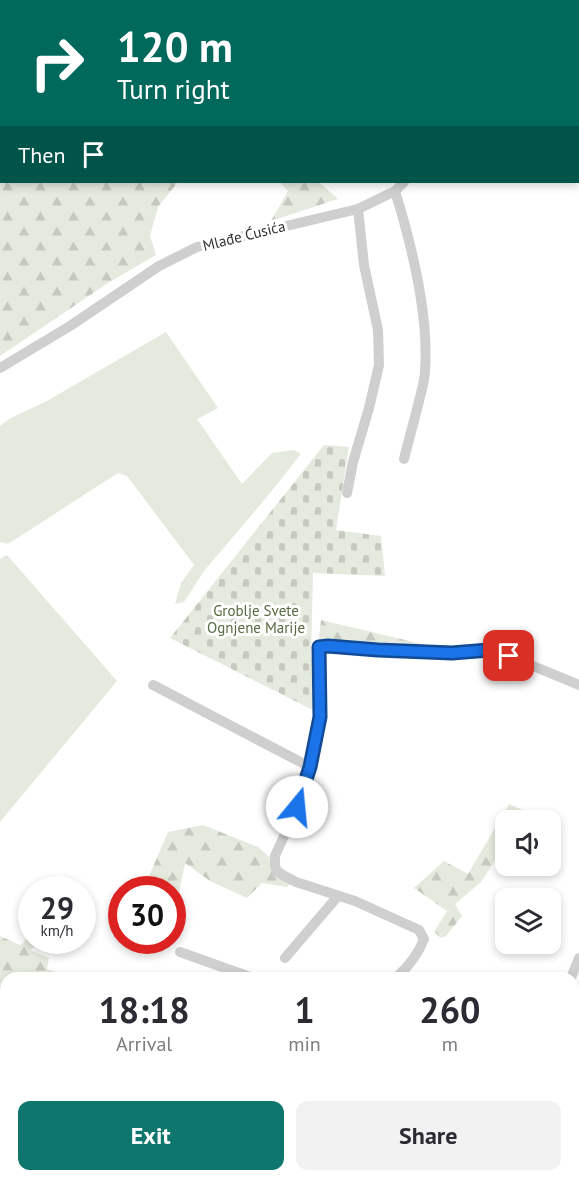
<!DOCTYPE html>
<meta charset="utf-8">
<style>
body{margin:0;font-family:"PT Sans",sans-serif;background:#f2f2f3;color:#2b2b33;height:100vh;display:flex;flex-direction:column;font-size:22px;white-space:nowrap}
*{box-sizing:border-box;margin:0}
p{font-size:20px;color:#7c7c81}
.icon{flex:none;width:33px;height:33px;fill:none;stroke:currentColor;stroke-width:2;stroke-linecap:round;stroke-linejoin:round}
.map{position:relative;flex:1;overflow:hidden}
.drawer{position:absolute;left:0px;top:972px;width:579px;height:210px;display:flex;flex-direction:column;background:#fff;border-radius:18px 18px 0 0;box-shadow:0 3px 9px #0003}
.drawer>*{flex:none}
.guide{position:absolute;left:0px;top:0px;width:579px;height:183px;box-shadow:0 3px 9px #0003;background:#00695c;color:#fff;overflow:hidden}
.tools{position:absolute;left:495px;top:810px;display:grid;gap:12px}
.tools a{display:grid;place-items:center;width:66px;height:66px;border-radius:12px;background:#fff;box-shadow:0 3px 9px #0003;font-size:30px}
.speed{position:absolute;left:18px;top:876px;display:flex;gap:12px;font-size:30px;font-weight:700;text-align:center}
.speed>*{display:grid;place-content:center;width:78px;height:78px;border-radius:50%;background:#fff;box-shadow:0 3px 9px #0003;line-height:1}
.speed small{font-size:15px;font-weight:400}
.speed .limit{border:9px solid #d22;background:#fff;color:#111}
.pin{position:absolute;display:grid;place-items:center;width:51px;height:51px;color:#fff;margin:-26px;border-radius:12px;box-shadow:0 3px 9px #0006}
.me{position:absolute;width:66px;margin:-33px;rotate:17deg;stroke-linejoin:round;filter:drop-shadow(0 0 4px #0008)}
.turn{display:flex;align-items:center;gap:21px;height:126px;padding:0 18px;font-size:27px}
.turn .icon{width:78px;height:78px;stroke-width:2.5}
.turn b{display:block;font-size:42px;line-height:51px}
.then{display:flex;align-items:center;height:57px;padding:0 18px;background:#0003;gap:12px;font-size:22px}
.eta{display:flex;justify-content:space-evenly;align-items:center;height:102px;text-align:center}
.eta b{font-size:36px;font-weight:800;line-height:42px}
.primary-button{display:flex;gap:12px;margin-top:auto;padding:12px 18px}
.primary-button a{flex:1;height:69px;border-radius:12px;background:#0f766e;color:#fff;font-size:24px;font-weight:800;line-height:69px;text-align:center}
.primary-button a+a{background:#f2f2f3;color:#2b2b33}
.map>svg:first-child{display:block}
</style>
<div class="map">
<svg width="579" height="1182" viewBox="0 0 579 1182">
<defs>
<pattern id="forest-firs" width="22" height="20" patternUnits="userSpaceOnUse" patternTransform="scale(1.5)"><rect width="22" height="20" fill="#e5eade"/><path d="M5 1l3.5 6h-7zM16 11l3.5 6h-7z" fill="#c5c9bf"/></pattern>
<pattern id="cemetery-stones" width="16" height="16" patternUnits="userSpaceOnUse" patternTransform="scale(1.5)"><rect width="16" height="16" fill="#e5eade"/><path d="M2 7V4a2 2 0 0 1 4 0v3zM10 15v-3a2 2 0 0 1 4 0v3z" fill="#c5c9bf"/></pattern>
</defs>
<rect width="100%" height="100%" fill="#fff"/>
<g fill="#e5eade">
<path d="M166,332L218,408L197,419L242,484L272,453L294,450L301,454L266,498L204,571L184,602L175,604L181,583L194,565L127,476L118,473L8,544L0,542V426L11,418L45,402Z"/>
<path d="M7,555L117,681L0,822V559Z"/>
</g>
<g fill="url(#forest-firs)">
<rect x="103" y="0" width="349" height="2"/>
<path d="M1,56L2,182H178L158,207L150,236L156,255L108,283L0,356V57Z"/>
<path d="M280,182H319L338,199L271,221L288,191Z"/>
<path d="M321,620L443,649L328,646L319,638Z"/>
<path d="M509,804L545,820H506L505,852L496,859L481,882L455,904L462,916L446,936L441,938L434,932L447,911L414,888L444,861L468,874Z"/>
<path d="M203,825L258,847L295,879L287,887L262,883L247,898L210,881L185,863L173,922L172,890H143L168,832Z"/>
<path d="M31,931L32,940L50,941V942L36,946L30,950L49,958L47,969L56,972L55,978H6V1058L0,1056V936L20,945L23,943Z"/>
</g>
<path fill="url(#cemetery-stones)" d="M324,445L349,447L336,530L381,536L385,576L313,573L311,658L315,666L313,710L170,638Z"/>
<g fill="none" stroke-linecap="round" stroke-linejoin="round">
<g stroke="#cfcfcf" stroke-width="10">
<path d="M578,77L579,76"/>
<path d="M578,161L579,164"/>
<path d="M395,191C411,243 429,315 425,370C425,379 422,389 420,397C415,418 409,439 404,459"/>
<path d="M0,368L70,326L159,266L197,247L358,209L395,191L404,182"/>
<path d="M347,493L353,462L369,408L379,365L378,330L364,265L358,209"/>
<path d="M153,685L310,767"/>
<path d="M180,952L253,978"/>
<path d="M285,958L338,896"/>
<path d="M396,978C408,967 418,955 424,939L419,930L355,901L296,882L277,872L275,866V856L297,807L310,767L320,717L319,647L328,646L378,650L451,653L489,650L509,656L579,685"/>
<path d="M571,978L579,958"/>
<path d="M0,1056L6,1058"/>
<path d="M573,1056L579,1058"/>
<path d="M573,1127L579,1129"/>
<path d="M423,1176L436,1180L448,1176"/>
<path d="M62,1182L64,1176"/>
</g>
</g>
<g fill="none" stroke-linecap="round" stroke-linejoin="round">
<defs>
<path id="route" d="M297,807L310,767L320,717L319,647L328,646L378,650L452,653L489,650L509,656"/>
</defs>
<use href="#route" stroke="#114b97" stroke-width="15"/>
<use href="#route" stroke="#1a73e8" stroke-width="10"/>
</g>
<g text-anchor="middle" stroke-width="6" stroke-linejoin="round" paint-order="stroke">
<g font-size="15" fill="#323232" stroke="#fff">
<text transform="translate(244 236) rotate(-14)" y="5">Mlađe Ćusića</text>
</g>
<g font-size="15" fill="#566b41" stroke="#fff">
<text x="256" y="616">Groblje Svete<tspan x="256" dy="17">Ognjene Marije</tspan></text>
</g>
</g>
</svg>
<div class="tools">
<a><svg class="icon" aria-label="sound" viewBox="0 0 24 24"><path d="M4 9h4l5-4v14l-5-4H4zM17 9q2 3 0 6"/></svg></a>
<a><svg class="icon" aria-label="layers" viewBox="0 0 24 24"><path d="M12 4l9 5-9 5-9-5zM3 14l9 5 9-5"/></svg></a>
</div>
<div class="speed"><div>29<small>km/h</small></div><div class="limit">30</div></div>
<div class="pin" style="left:509px;top:656px;background:#d93025"><svg class="icon" aria-label="arrive" viewBox="0 0 24 24"><path d="M6 21V4h12l-3 4 3 4H6"/></svg></div>
<svg class="me" style="left:297px;top:807px" viewBox="-20 -20 40 40"><circle r="19" fill="#fff"/><path d="M0-13L10 11 0 6-10 11z" fill="#1a73e8"/></svg>
<div class="guide">
<div class="turn"><svg class="icon" aria-label="right" viewBox="0 0 24 24"><path d="M7 20v-9h11M14 6l5 5-5 5"/></svg><div><b>120 m</b>Turn right</div></div>
<div class="then">Then<svg class="icon" aria-label="arrive" viewBox="0 0 24 24"><path d="M6 21V4h12l-3 4 3 4H6"/></svg></div>
</div>
<section class="drawer">
<div class="eta">
<div><b>18:18</b><p>Arrival</p></div>
<div><b>1</b><p>min</p></div>
<div><b>260</b><p>m</p></div>
</div>
<div class="primary-button"><a>Exit</a><a>Share</a></div>
</section>
</div>
